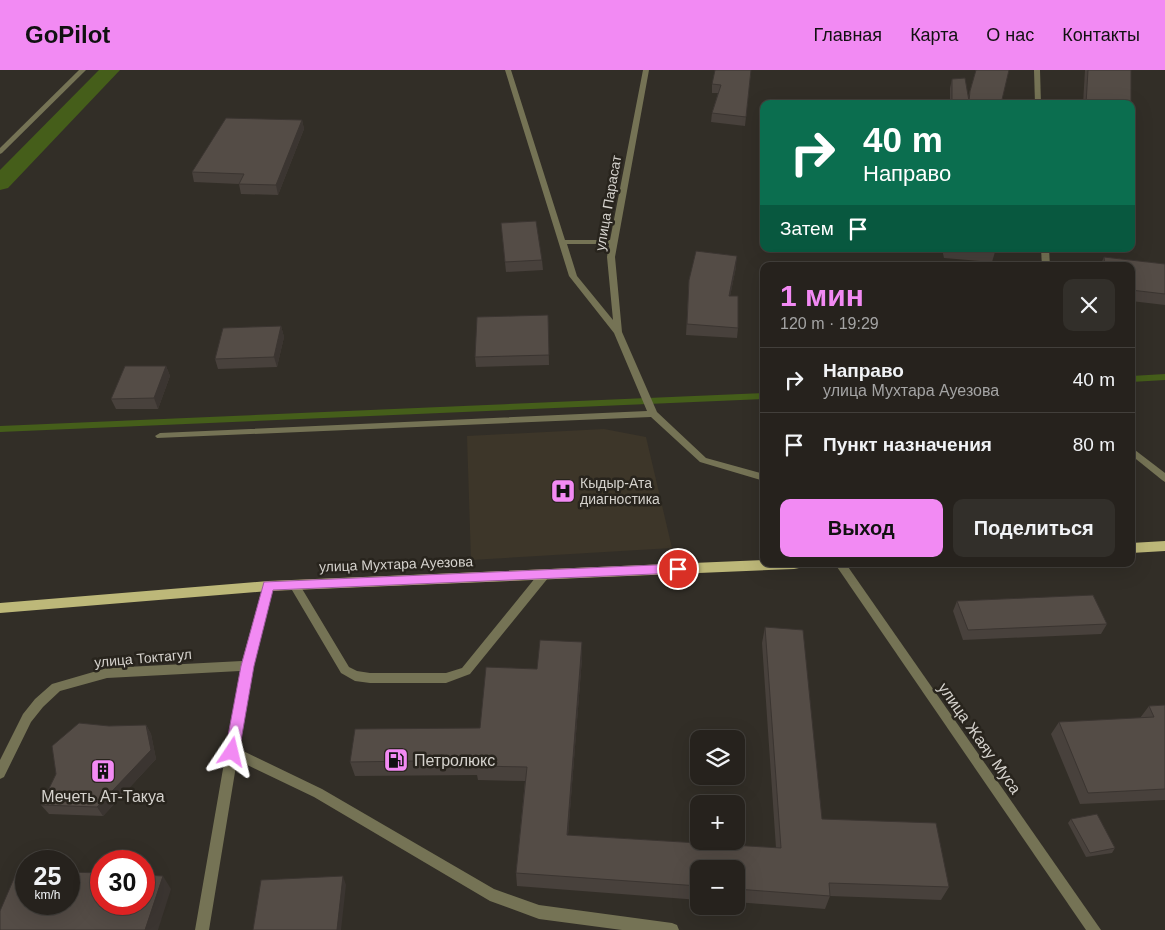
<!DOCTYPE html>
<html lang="ru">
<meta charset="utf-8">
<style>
body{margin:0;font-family:Arial,sans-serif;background:#322f2a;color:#f1f3f6;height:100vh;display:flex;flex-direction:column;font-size:19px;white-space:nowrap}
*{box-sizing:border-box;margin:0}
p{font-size:16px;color:#a4a4a4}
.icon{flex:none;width:28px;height:28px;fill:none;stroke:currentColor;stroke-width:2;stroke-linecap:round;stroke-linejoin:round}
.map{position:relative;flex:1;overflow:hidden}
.drawer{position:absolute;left:760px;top:192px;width:375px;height:305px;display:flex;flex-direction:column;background:#26221d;border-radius:10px;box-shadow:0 5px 20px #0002,0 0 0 1px #423f3b}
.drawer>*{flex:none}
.hud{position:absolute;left:760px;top:30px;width:375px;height:152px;border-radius:10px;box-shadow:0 5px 20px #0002,0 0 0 1px #423f3b;background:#0b6e4f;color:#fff;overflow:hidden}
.buttons{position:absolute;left:690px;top:660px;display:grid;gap:10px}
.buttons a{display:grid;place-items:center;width:55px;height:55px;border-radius:10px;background:#26221d;box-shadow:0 5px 20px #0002,0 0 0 1px #423f3b;font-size:25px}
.speed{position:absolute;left:15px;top:780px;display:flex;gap:10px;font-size:25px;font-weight:700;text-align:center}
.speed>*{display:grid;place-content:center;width:65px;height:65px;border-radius:50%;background:#26221d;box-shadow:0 5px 20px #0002,0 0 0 1px #423f3b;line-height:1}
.speed small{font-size:12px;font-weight:400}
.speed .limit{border:8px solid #d22;background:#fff;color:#111}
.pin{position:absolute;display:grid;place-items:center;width:42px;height:42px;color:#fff;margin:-21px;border:2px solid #fff;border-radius:50%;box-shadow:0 1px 5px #0007}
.me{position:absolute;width:55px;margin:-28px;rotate:10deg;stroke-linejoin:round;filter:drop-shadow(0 0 4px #0008)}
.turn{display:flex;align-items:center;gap:18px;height:105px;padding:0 20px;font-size:22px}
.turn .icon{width:65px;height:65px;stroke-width:2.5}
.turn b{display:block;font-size:35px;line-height:42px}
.then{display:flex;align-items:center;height:48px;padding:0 20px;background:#0003;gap:10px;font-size:19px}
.round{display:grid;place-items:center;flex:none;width:52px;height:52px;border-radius:10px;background:#322f2a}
.headline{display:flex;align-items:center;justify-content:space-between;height:85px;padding:0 20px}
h1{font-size:30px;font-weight:700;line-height:38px;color:#f28af3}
.button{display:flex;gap:10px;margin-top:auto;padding:10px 20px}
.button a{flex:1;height:58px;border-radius:10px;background:#f28af3;color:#111;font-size:20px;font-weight:700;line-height:58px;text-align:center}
.button a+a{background:#322f2a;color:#f1f3f6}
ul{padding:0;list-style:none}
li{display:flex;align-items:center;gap:15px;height:65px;padding:0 20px;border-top:1px solid #423f3b}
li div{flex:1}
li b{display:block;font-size:19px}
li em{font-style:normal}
header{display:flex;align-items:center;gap:30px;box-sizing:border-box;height:70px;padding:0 25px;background:#f28af3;color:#111}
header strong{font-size:24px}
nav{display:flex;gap:28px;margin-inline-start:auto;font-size:18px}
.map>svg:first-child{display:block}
</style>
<header>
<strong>GoPilot</strong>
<nav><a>Главная</a><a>Карта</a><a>О нас</a><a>Контакты</a></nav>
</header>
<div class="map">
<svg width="1165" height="860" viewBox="0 0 1165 860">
<rect width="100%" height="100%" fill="#322e27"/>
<path fill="#3d3629" d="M604,359L646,367L672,478L471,490L467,366Z"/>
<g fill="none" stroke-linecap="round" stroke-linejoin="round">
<g fill="#455e1a" fill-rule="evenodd">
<path d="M1165,304V310L1131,312V306Z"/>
<path d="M764,323V329L0,362V356Z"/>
</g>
<path fill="#455e1a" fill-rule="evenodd" d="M99,0H120L8,118L0,120V100Z"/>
<g fill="#757355" fill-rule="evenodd">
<path d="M79,0H86L2,83L0,84V78Z"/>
<path d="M505,0H511L565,170H610L643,0H649L615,187L622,262L657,342L706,388L764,404V411L700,392L651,347L157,368L155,366L160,363L647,341L614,263L569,206ZM567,174H609L607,187L613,250L577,206Z"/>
<path d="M1034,0H1040L1041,34H1035Z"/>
<path d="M1041,179H1049L1050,196H1042Z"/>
<path d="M1131,377L1165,403V412L1162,410L1131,385Z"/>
<path d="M835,494H846L1101,860H1086Z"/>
<path d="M544,501L548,502L549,505L548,508L470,604L446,613H370L355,611L341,603L289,515L290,512H298L349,597L357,601L370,603H446L462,598L540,502Z"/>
<path d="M268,512L272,513L273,516L253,596L239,679L322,719L494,819L539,835L672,853L677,855L679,860H622L539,849L490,831L314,727L237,690L209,860H195L240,601L107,608L60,621L43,637L31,652L4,707L0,709V690L23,644L35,629L52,614L107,598L242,591L263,516L264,513Z"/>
</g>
<g fill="#bdb879" fill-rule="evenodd">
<path d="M1165,471V481L1131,483V473Z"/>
<path d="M764,490V494H801L799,498L794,499L268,521L0,543V533L268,511Z"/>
</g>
</g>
<g fill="#48413c">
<path d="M751,0L745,56L711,52L712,43L718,23H712V14Z"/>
<path d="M976,0L1001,34H950V18L952,9L968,27Z"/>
<path d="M1085,0H1131V34H1083Z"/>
<path d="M302,50L304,59L278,125L241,124L239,114L194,112L192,102Z"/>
<path d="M502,163L542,190L543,200L506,202Z"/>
<path d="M942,179H995V182L992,192L944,188Z"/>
<path d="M1104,187L1165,194V235L1131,231V196H1100Z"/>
<path d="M736,197L730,226L738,258L737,268L686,265L689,210Z"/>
<path d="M548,245L549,295L476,297L475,287Z"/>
<path d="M281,256L284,267L277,297L218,299L215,289Z"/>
<path d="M166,296L170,306L158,339H116L111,329Z"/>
<path d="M957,531L1107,554L1101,564L963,570L953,541Z"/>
<path d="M765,557L822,749L949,817L941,830L830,826L825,839L736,832V799H699V830L517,816L516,803L525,711L478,710L477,705L355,706L350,692L480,658L537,599L582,588L568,765L776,778L762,573Z"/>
<path d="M1165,635V730L1080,734L1051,664L1059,652L1140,648L1149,636Z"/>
<path d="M146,655L151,664L156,689L103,746L49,744L41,735L109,656Z"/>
<path d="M1071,749L1115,778L1112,783L1086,787L1068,753Z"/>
</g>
<g fill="#3b3531">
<path d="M302,50L304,59L278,125L276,115Z"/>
<path d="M737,186L736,197L728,236L729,226Z"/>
<path d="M281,256L284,267L277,297L274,287Z"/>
<path d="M166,296L170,306L158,339L154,328Z"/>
<path d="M582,572V588L567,779V765Z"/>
<path d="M146,655L151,664L156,689L103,746L97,737Z"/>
<path d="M163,806L171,819L158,860H145Z"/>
<path d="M343,806L346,815L341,860H337Z"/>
</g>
<g fill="#544c46" stroke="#3b3531">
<path d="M715,0H751L746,47L712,43L721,15L712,14Z"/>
<path d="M976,0H1009L1001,34H952V9L965,8L969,31L970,21Z"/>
<path d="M1088,0H1131V34H1086Z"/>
<path d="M226,48L302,50L276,115L239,114L244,104L192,102Z"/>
<path d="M536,151L542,190L505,192L501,153Z"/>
<path d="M954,179H995V182Z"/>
<path d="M696,181L737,186L729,226H738V258L687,254L689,210Z"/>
<path d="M1104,187L1165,194V224L1131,220V196H1105Z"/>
<path d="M548,245L549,285L475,287L477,247Z"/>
<path d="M281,256L274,287L215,289L223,258Z"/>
<path d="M125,296H166L154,328L111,329Z"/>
<path d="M1093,525L1107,554L968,560L957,531Z"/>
<path d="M765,557L803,560L822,749L936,753L949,817L829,813L830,826L736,819V799H699V816L516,803L527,697L476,696V690L350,692L355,659L480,658L486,597L537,599L540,570L582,572L567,765L781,778Z"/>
<path d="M1165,635V719L1088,723L1059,652L1154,647L1149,636Z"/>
<path d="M79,653L109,656L146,655L151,680L97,737L41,735L56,704L52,676Z"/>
<path d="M1097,744L1115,778L1090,783L1071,749Z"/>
<path d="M18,799L26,800V834H69V802L101,803V834H144V805L163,806L145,860H0V841Z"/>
<path d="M343,806L337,860H253L261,810Z"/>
</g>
<path fill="#f28af3" stroke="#9d5a9e" d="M678,494L683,495L684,499L683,502L678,503L273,520L254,596L239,682L237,687L232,689L227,687L225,682L241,596L264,512Z"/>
<defs>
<symbol id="hospital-square" viewBox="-11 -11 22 22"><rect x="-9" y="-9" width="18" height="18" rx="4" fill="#f28af3" stroke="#28241d"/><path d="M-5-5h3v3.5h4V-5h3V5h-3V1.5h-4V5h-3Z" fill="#111"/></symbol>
<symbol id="fuel-square" viewBox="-11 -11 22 22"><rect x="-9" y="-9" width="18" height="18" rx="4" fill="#f28af3" stroke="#28241d"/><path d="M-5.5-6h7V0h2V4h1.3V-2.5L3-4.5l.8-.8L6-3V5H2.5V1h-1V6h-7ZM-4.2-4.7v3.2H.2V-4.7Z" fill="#111"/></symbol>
<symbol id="building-square" viewBox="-11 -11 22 22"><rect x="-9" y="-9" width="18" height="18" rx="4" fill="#f28af3" stroke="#28241d"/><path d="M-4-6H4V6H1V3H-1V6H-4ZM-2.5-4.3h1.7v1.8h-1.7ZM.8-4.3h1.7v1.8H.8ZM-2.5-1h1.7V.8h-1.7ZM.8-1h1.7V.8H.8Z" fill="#111"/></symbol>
</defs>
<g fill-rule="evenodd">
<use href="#hospital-square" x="549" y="407" width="28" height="28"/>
<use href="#fuel-square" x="382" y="676" width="28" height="28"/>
<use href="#building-square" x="89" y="687" width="28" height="28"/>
</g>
<g text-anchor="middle" stroke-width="5" stroke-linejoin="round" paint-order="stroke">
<g font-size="14" fill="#d5d2cd" stroke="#28241d">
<text transform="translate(608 133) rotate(-80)" y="5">улица Парасат</text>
<text transform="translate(396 494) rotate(-2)" y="5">улица Мухтара Ауезова</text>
<text transform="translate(143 588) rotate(-5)" y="5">улица Токтагул</text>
</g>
<g font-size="14" fill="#d5d2cd" stroke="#28241d" text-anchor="start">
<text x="580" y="418">Кыдыр-Ата<tspan x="580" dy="16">диагностика</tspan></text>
</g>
<g font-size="16" fill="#d5d2cd" stroke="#28241d">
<text transform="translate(980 668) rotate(55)" y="6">улица Жаяу Муса</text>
</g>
<g font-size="16" fill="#d5d2cd" stroke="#28241d" text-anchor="start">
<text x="414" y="696">Петролюкс</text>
<text x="103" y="732" text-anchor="middle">Мечеть Ат-Такуа</text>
</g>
</g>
</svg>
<div class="buttons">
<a><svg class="icon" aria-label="layers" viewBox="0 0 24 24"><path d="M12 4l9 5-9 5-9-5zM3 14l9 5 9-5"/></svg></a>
<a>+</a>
<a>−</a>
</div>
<div class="speed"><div>25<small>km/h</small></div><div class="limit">30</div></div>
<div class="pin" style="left:678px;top:499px;background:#d93025"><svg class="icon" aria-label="arrive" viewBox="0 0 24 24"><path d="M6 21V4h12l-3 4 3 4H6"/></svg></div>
<svg class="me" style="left:232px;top:682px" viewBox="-20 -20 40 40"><path d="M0-17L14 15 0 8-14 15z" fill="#f28af3" stroke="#fff" stroke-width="4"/></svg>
<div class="hud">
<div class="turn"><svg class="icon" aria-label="right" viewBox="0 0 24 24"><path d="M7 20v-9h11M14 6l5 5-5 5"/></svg><div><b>40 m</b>Направо</div></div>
<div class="then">Затем<svg class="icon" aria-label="arrive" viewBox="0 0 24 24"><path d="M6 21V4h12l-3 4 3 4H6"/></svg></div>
</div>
<section class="drawer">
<div class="headline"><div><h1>1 мин</h1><p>120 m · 19:29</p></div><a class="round"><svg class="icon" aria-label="close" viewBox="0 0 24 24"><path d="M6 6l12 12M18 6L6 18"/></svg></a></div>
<ul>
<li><svg class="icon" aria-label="right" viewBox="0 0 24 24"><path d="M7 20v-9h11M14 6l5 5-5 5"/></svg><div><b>Направо</b><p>улица Мухтара Ауезова</p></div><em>40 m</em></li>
<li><svg class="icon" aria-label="arrive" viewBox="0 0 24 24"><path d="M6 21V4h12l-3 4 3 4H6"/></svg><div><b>Пункт назначения</b></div><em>80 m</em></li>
</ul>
<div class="button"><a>Выход</a><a>Поделиться</a></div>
</section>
</div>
